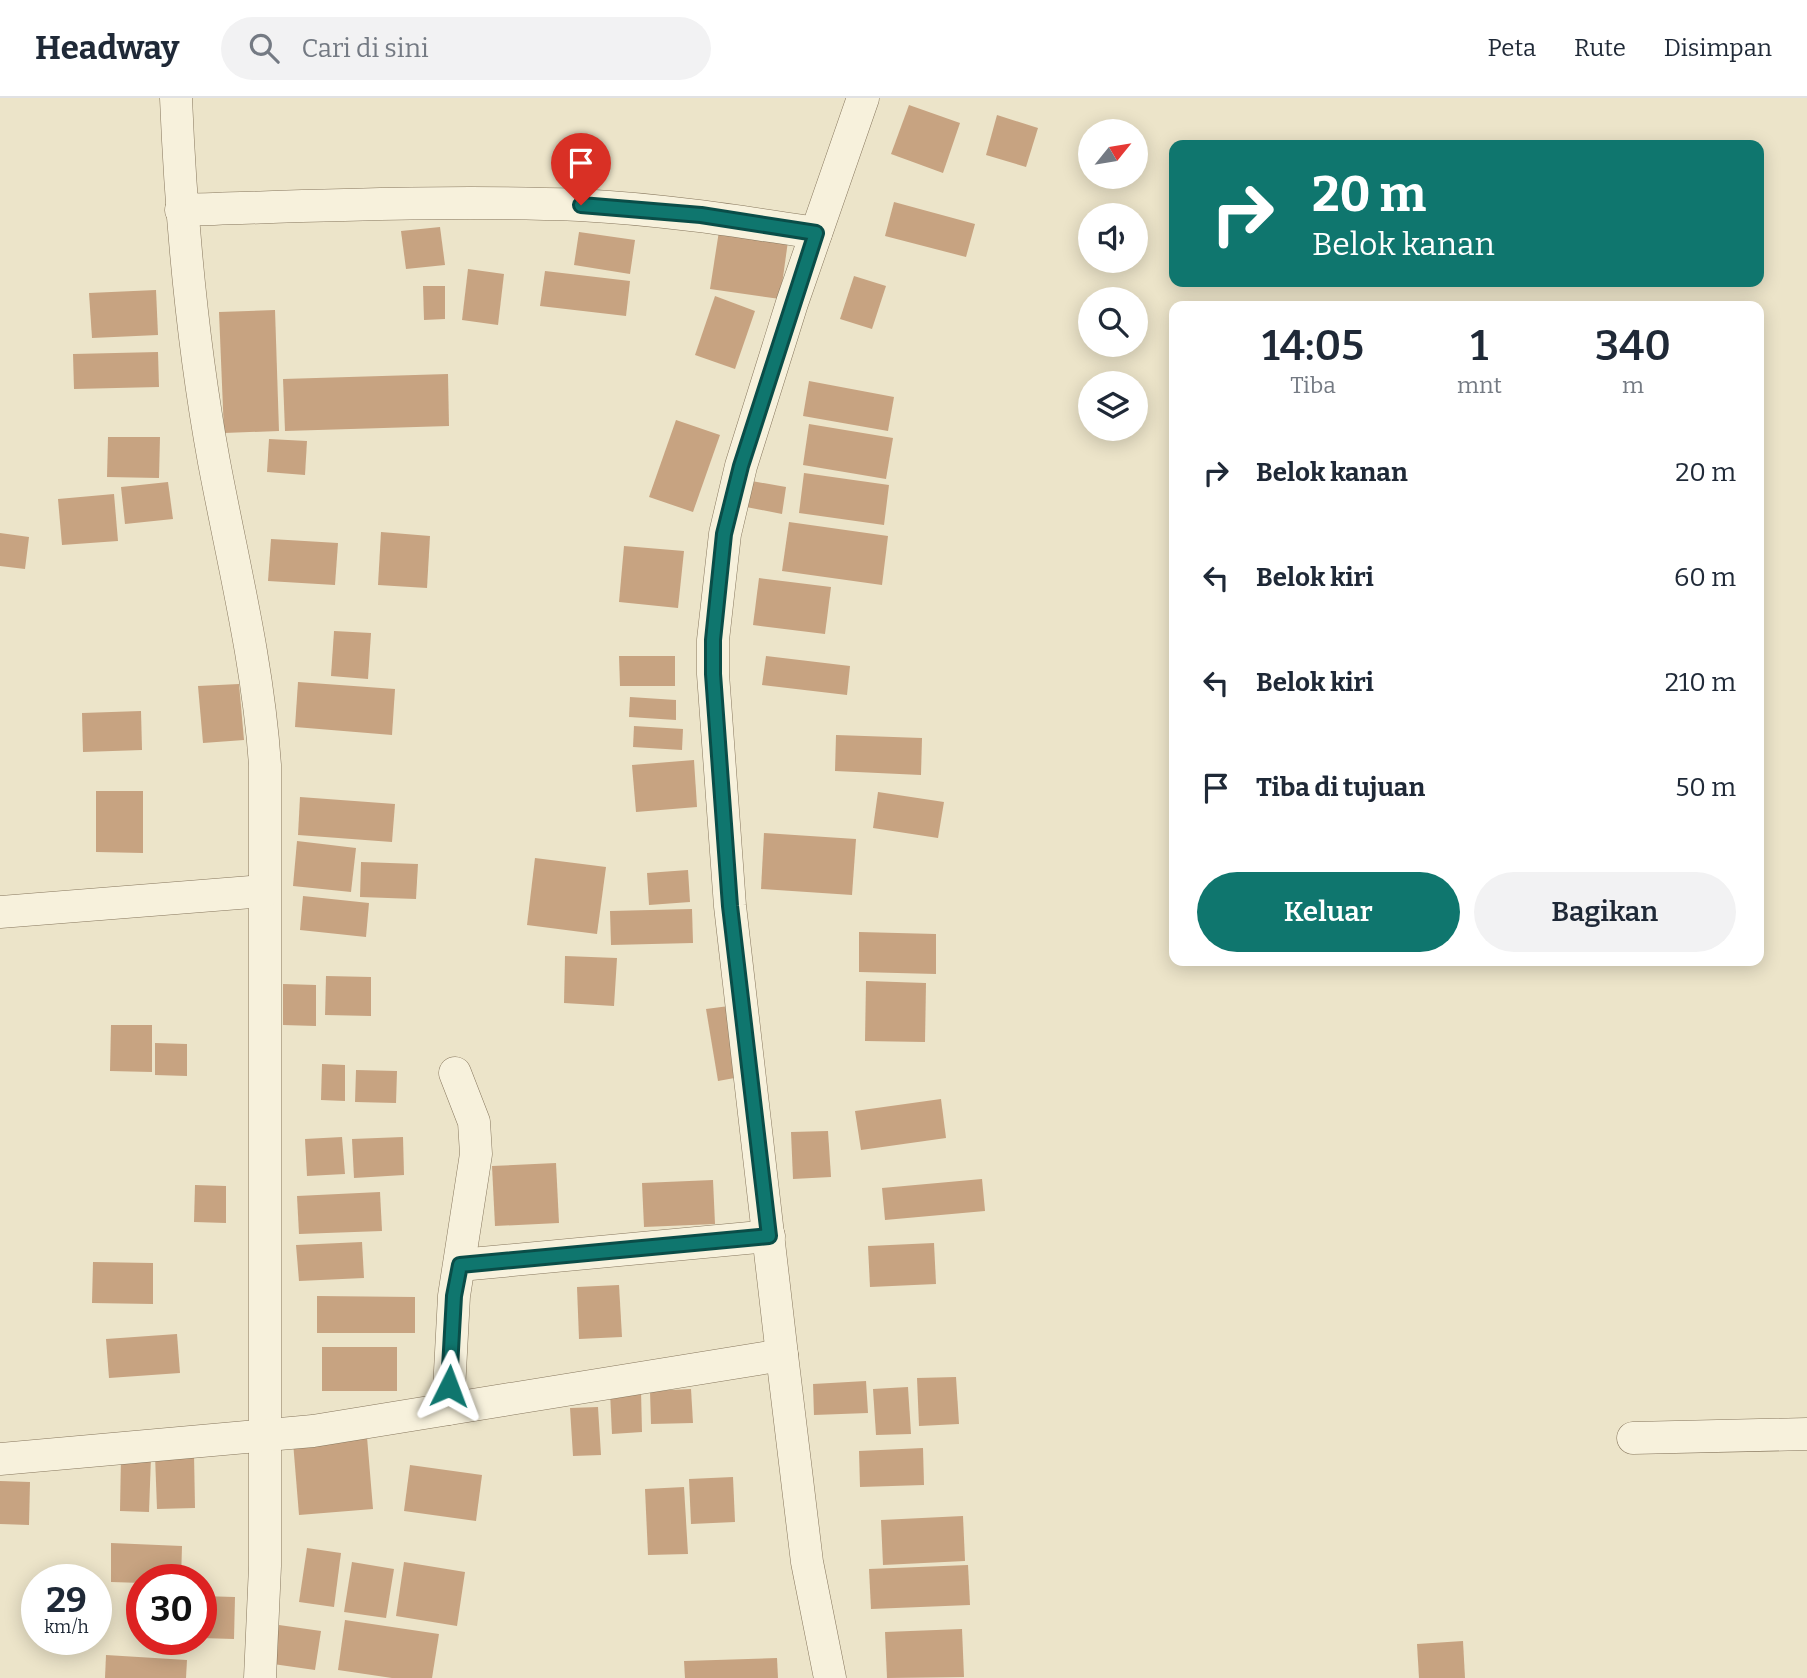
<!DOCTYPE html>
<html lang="id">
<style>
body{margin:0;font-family:Bitter,serif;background:#f2f2f3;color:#1f2937;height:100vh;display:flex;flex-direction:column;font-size:26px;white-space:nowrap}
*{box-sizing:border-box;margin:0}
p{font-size:23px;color:#747a83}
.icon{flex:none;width:38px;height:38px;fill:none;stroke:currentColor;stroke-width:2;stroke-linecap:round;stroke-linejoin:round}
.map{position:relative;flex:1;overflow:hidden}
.panel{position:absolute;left:1169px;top:203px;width:595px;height:665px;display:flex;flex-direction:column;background:#fff;border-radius:14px;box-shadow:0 4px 18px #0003}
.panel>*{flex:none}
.top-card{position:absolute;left:1169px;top:42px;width:595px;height:147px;border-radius:14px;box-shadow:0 4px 18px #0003;background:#0f766e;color:#fff;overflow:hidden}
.needle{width:46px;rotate:60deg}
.controls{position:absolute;left:1078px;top:21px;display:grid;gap:14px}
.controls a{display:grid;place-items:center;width:70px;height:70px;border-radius:50%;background:#fff;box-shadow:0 4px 18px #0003;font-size:35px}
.speed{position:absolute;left:21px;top:1466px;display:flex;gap:14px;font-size:35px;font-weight:700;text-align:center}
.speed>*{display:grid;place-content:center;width:91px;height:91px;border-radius:50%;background:#fff;box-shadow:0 4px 18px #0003;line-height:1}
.speed small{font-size:18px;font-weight:400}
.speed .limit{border:10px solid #d22;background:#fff;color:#111}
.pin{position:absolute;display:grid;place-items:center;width:60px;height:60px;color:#fff;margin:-72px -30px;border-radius:50% 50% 50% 0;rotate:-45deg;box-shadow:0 0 7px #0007}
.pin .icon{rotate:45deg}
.me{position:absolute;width:77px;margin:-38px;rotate:3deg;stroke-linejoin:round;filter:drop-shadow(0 0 5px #0008)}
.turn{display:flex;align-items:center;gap:24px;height:147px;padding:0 28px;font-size:32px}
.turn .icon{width:91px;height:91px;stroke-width:2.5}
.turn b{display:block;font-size:49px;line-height:60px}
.eta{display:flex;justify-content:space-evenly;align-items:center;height:119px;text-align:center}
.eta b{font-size:42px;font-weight:600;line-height:49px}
.primary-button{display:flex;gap:14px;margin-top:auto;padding:14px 28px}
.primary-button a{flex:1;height:80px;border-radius:42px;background:#0f766e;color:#fff;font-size:28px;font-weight:600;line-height:80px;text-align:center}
.primary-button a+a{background:#f2f2f3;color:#1f2937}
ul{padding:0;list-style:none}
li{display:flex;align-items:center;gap:21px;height:105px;padding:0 28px}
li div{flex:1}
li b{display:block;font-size:26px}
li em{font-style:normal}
header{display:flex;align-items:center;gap:42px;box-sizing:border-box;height:98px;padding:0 35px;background:#fff;border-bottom:2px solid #e0e1e3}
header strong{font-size:33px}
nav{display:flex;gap:38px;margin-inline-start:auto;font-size:24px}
.search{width:490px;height:63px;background:#f2f2f3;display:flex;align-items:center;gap:18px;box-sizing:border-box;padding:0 24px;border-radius:38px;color:#747a83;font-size:26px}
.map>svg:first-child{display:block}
</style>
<header>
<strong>Headway</strong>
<div class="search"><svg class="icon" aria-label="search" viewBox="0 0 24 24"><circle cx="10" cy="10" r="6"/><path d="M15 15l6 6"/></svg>Cari di sini</div>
<nav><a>Peta</a><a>Rute</a><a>Disimpan</a></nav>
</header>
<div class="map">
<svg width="1807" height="1580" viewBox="0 0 1807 1580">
<rect width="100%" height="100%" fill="#ece4c9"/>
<g fill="#c7a381">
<path d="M909,7L960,25L943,75L891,56Z"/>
<path d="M997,17L1038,30L1026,69L986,57Z"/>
<path d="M894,104L975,126L966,159L885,138Z"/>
<path d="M440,129L445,167L406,171L401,133Z"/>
<path d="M719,133L788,143L780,201L710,191Z"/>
<path d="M579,134L635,142L630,176L574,167Z"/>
<path d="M468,171L504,176L498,227L462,222Z"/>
<path d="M545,173L630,183L626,218L540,208Z"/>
<path d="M854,178L886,188L872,231L840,221Z"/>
<path d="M423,188H445V221L424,222Z"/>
<path d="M156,192L158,237L92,240L89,195Z"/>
<path d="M715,198L755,213L735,271L695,257Z"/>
<path d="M275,212L279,333L224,335L219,214Z"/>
<path d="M158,254L159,289L74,291L73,256Z"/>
<path d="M448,276L449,328L285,333L283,281Z"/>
<path d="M809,283L894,299L888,333L803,318Z"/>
<path d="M676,322L720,337L693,414L649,399Z"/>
<path d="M809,326L893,340L886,381L803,367Z"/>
<path d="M108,339H160L159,380L107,379Z"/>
<path d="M269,341L307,343L305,377L267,374Z"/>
<path d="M804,375L889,387L884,427L799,415Z"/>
<path d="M746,382L786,389L782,416L741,408Z"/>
<path d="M168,384L173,421L125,426L121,389Z"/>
<path d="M114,396L118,443L62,447L58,401Z"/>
<path d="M789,424L888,438L882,487L782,473Z"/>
<path d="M381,434L430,438L427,490L378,487Z"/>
<path d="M0,435L29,439L25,471L0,468Z"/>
<path d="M271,441L338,445L335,487L268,483Z"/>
<path d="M624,448L684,453L678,510L619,504Z"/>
<path d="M759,480L831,489L825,536L753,527Z"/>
<path d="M334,533L371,535L368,581L331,578Z"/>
<path d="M619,558H675V588H620Z"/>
<path d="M766,558L850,568L847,597L762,587Z"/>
<path d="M298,584L395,591L392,637L295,629Z"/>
<path d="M239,586L244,642L203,645L198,588Z"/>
<path d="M630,599L676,602V622L629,619Z"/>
<path d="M141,613L142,652L83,654L82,615Z"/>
<path d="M634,628L683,631L682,652L633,649Z"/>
<path d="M836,637L922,640L921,677L835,673Z"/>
<path d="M694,662L697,709L636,714L632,667Z"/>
<path d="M96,693H143V755L96,754Z"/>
<path d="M878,694L944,704L938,740L873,730Z"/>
<path d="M300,699L395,706L392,744L298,737Z"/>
<path d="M764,735L856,741L852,797L761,791Z"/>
<path d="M297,743L356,750L351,794L293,788Z"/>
<path d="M535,760L606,769L597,836L527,827Z"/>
<path d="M361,764L418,766L416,801L360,799Z"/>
<path d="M688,772L690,804L649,807L647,775Z"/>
<path d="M303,798L369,805L366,839L300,832Z"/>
<path d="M692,811L693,845L611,847L610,813Z"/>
<path d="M859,834L936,836V876L859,874Z"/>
<path d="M565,858L617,860L614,908L564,905Z"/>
<path d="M326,878L371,879V918L325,917Z"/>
<path d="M866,883L926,885L925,944L865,943Z"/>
<path d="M283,886L316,887V928L283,927Z"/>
<path d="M729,908L740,979L718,983L706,911Z"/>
<path d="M111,927H152V974L110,973Z"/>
<path d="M155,945L187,946V978L155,977Z"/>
<path d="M322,966L345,967V1003L321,1002Z"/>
<path d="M356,972L397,973L396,1005L355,1004Z"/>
<path d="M941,1001L946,1040L861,1052L855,1013Z"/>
<path d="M828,1033L831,1079L793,1081L791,1034Z"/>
<path d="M342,1039L345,1076L307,1078L305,1041Z"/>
<path d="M403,1039L404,1077L354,1080L352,1041Z"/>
<path d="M556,1065L559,1125L495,1128L492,1068Z"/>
<path d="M982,1081L985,1113L885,1122L882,1090Z"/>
<path d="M713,1082L715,1126L644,1129L642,1085Z"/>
<path d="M195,1087L226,1088V1125L194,1124Z"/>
<path d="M380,1094L382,1133L299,1136L297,1098Z"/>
<path d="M362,1144L364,1180L299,1183L296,1147Z"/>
<path d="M934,1145L936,1186L870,1189L868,1148Z"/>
<path d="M93,1164L153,1165V1206L92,1205Z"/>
<path d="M619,1187L622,1239L579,1241L577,1189Z"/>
<path d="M317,1198L415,1199V1235H317Z"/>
<path d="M177,1236L180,1275L109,1280L106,1241Z"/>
<rect x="322" y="1249" width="75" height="44"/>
<path d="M956,1279L959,1326L919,1328L917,1280Z"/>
<path d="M866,1283L868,1315L814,1317L813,1286Z"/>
<path d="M908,1289L911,1336L876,1337L873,1291Z"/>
<path d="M691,1291L693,1325L651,1326L650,1293Z"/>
<path d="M641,1293L642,1334L612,1336L610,1294Z"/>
<path d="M598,1309L601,1357L573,1358L570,1310Z"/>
<path d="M367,1339L373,1411L299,1417L293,1344Z"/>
<path d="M923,1350L924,1387L860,1389L859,1353Z"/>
<path d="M194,1356L195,1410L157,1411L155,1357Z"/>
<path d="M121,1359H151L149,1414L120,1413Z"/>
<path d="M410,1367L482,1377L476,1423L404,1413Z"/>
<path d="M733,1379L735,1424L691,1426L689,1381Z"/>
<path d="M0,1383L30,1384L29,1427L0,1426Z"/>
<path d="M684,1389L688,1456L648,1457L645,1391Z"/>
<path d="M963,1418L965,1463L883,1467L881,1422Z"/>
<path d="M111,1445L182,1448L181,1482H142V1485L111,1484Z"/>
<path d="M307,1450L341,1455L334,1509L299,1504Z"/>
<path d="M352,1464L394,1471L386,1520L344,1514Z"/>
<path d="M404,1464L465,1474L457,1528L396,1518Z"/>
<path d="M968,1467L970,1507L871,1511L869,1471Z"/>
<path d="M201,1498L235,1499L234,1541L201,1540Z"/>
<path d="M345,1522L439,1536L432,1580H392L338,1572Z"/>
<path d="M279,1527L321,1533L315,1572L273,1566Z"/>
<path d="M962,1531L964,1579L887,1580L885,1534Z"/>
<path d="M1463,1543L1465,1580H1419L1417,1546Z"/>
<path d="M106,1557L187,1562L186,1580H105Z"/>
<path d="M777,1560L778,1580H685L684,1563Z"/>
</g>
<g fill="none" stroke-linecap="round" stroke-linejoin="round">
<defs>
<g id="minor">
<path d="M176,0C181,121 192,244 214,364C233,465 258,564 265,667V1468L260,1580"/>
<path d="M181,112C313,108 446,102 579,107C659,111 737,123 816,135"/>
<path d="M0,814L264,793"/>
<path d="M460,1167L769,1138"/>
<path d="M448,1311L454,1198L476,1056L474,1024L455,975"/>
<path d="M1633,1340L1807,1336"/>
<path d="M0,1361L313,1333L782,1257"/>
<path d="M830,1580L807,1464L782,1257L730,808L713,576V542L725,436L741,368L792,205L863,0"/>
</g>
</defs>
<use href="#minor" stroke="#87775e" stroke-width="33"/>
<use href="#minor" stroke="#f7f1dc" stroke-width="32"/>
</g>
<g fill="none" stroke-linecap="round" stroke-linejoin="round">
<defs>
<path id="route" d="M449,1288L454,1198L460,1167L769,1138L730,808L713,576V542L724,436L741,368L816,135L701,117L581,107"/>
</defs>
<use href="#route" stroke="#0a4d48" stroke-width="18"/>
<use href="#route" stroke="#0f766e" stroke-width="12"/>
</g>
</svg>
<div class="controls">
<a><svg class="needle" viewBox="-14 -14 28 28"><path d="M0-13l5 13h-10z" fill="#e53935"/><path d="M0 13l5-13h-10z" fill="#747a83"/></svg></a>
<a><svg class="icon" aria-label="sound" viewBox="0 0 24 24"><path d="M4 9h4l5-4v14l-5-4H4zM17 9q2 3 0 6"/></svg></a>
<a><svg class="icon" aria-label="search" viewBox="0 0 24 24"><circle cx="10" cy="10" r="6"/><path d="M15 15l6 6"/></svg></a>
<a><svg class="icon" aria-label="layers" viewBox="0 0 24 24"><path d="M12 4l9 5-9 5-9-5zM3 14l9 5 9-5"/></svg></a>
</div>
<div class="speed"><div>29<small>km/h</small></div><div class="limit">30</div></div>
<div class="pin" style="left:581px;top:107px;background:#d93025"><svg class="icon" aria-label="arrive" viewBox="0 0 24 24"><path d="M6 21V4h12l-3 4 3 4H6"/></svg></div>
<svg class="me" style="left:449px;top:1288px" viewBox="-20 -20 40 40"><path d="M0-17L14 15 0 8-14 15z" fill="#0f766e" stroke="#fff" stroke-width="4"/></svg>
<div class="top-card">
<div class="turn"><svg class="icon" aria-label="right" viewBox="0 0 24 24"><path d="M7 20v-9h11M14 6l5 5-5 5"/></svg><div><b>20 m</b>Belok kanan</div></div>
</div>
<section class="panel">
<div class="eta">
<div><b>14:05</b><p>Tiba</p></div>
<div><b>1</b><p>mnt</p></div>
<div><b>340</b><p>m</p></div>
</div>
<ul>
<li><svg class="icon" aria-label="right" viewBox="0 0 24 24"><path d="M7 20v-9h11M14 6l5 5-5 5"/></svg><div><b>Belok kanan</b></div><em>20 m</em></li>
<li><svg class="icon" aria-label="left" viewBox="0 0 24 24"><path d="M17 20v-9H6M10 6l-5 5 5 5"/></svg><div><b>Belok kiri</b></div><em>60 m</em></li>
<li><svg class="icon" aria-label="left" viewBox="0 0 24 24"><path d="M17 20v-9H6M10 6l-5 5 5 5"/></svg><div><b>Belok kiri</b></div><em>210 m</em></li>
<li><svg class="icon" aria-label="arrive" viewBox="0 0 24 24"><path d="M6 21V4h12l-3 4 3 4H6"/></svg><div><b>Tiba di tujuan</b></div><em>50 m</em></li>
</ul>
<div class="primary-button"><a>Keluar</a><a>Bagikan</a></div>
</section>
</div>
